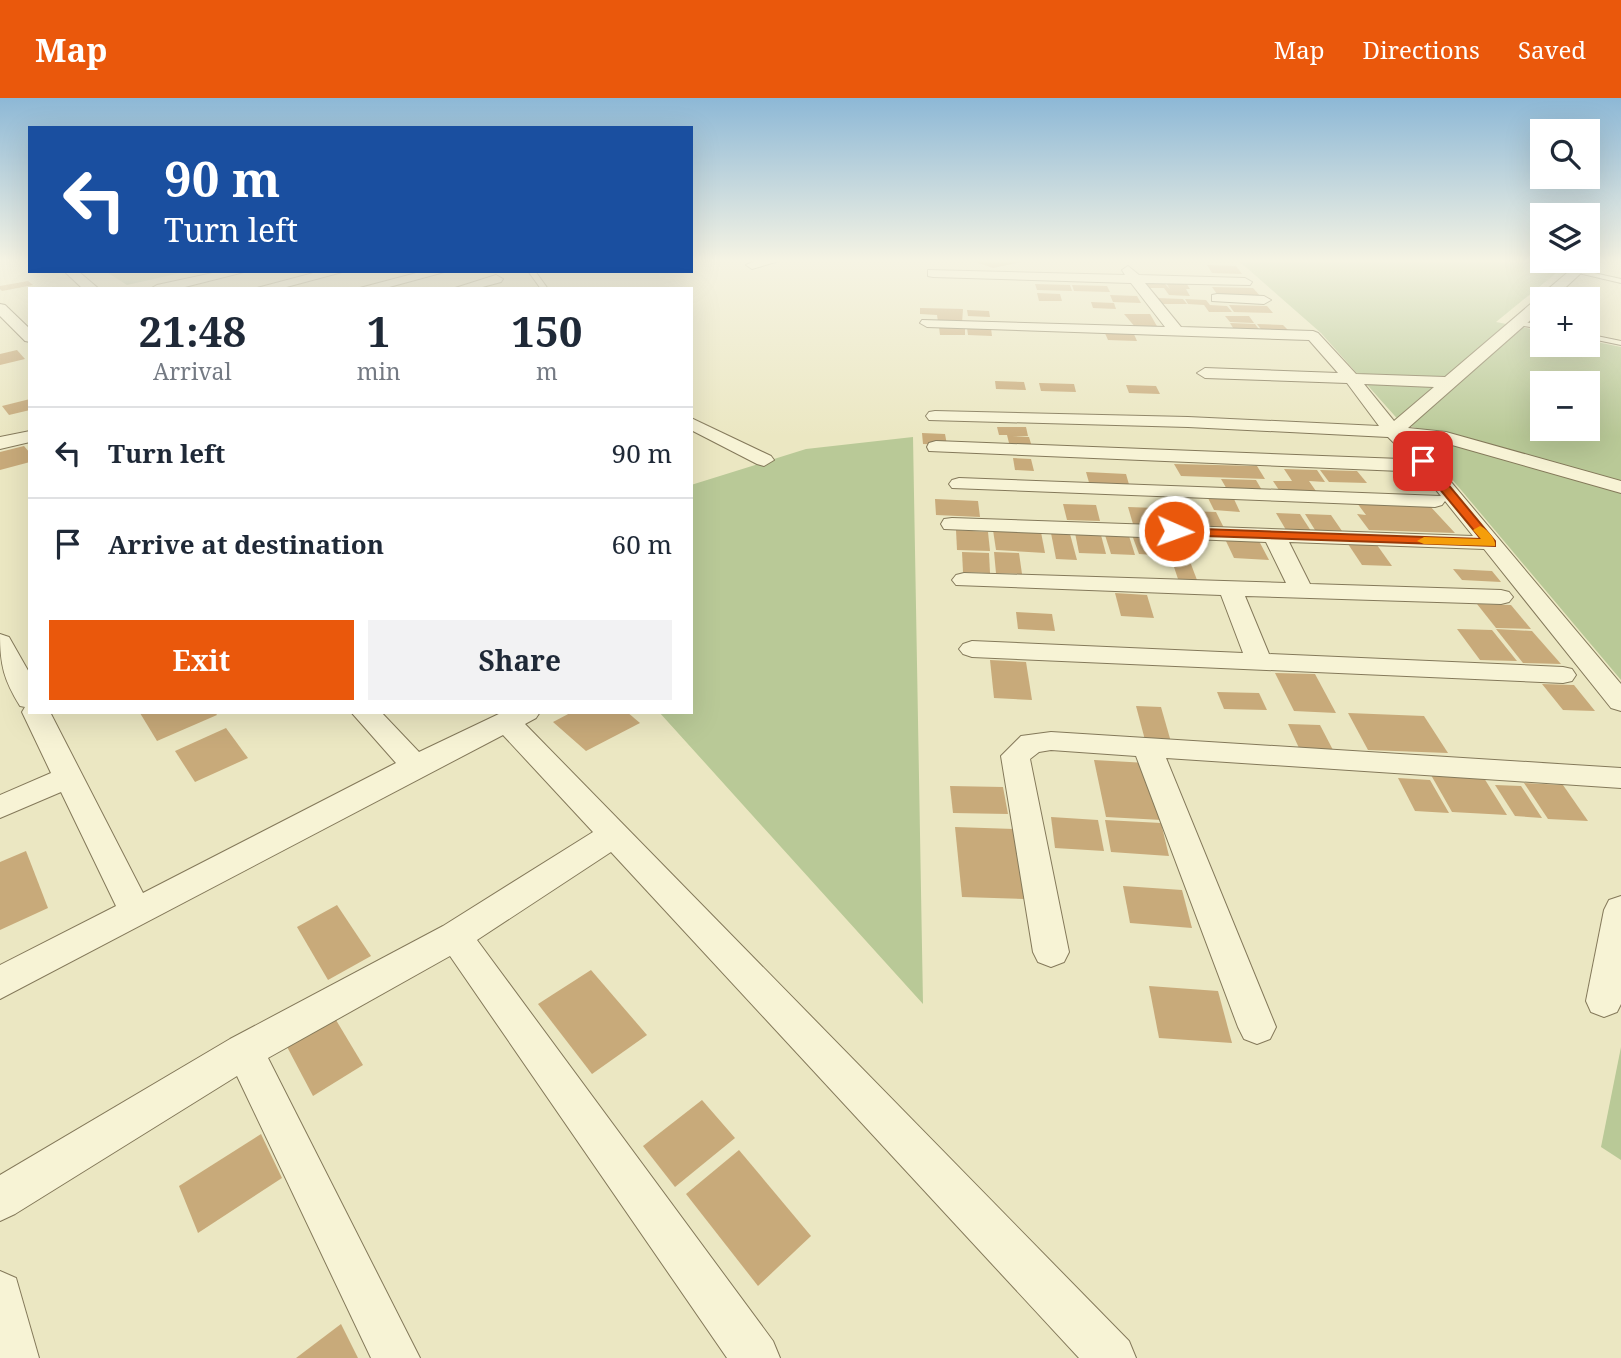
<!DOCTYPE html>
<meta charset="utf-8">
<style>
body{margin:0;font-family:"Noto Serif",serif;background:#f2f2f3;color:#1f2937;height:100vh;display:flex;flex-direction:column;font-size:26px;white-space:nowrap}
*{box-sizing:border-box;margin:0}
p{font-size:23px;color:#747a83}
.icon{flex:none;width:38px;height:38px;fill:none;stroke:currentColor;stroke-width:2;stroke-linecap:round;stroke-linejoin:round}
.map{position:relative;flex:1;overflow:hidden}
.sheet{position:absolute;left:28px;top:189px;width:665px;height:427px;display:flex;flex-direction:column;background:#fff;border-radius:0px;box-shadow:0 7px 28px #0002}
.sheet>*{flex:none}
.guide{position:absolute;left:28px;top:28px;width:665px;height:147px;border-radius:0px;box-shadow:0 7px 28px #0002;background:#1a4fa0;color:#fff;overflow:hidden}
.tools{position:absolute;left:1530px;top:21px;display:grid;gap:14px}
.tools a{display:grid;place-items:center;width:70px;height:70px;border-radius:0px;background:#fff;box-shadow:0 7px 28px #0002;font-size:35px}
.pin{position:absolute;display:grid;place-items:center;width:60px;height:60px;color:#fff;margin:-30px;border-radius:14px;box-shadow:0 4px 10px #0006}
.me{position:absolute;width:77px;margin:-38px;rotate:92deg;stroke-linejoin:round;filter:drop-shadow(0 0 5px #0008)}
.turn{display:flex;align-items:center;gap:24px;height:147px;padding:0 21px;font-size:32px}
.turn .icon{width:91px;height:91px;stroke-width:2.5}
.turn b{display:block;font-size:49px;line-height:60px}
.eta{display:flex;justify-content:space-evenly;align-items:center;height:119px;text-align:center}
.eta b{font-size:42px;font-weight:700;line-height:49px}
.button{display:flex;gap:14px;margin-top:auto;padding:14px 21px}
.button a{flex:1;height:80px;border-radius:0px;background:#ea580c;color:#fff;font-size:28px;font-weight:700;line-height:80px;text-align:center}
.button a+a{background:#f2f2f3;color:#1f2937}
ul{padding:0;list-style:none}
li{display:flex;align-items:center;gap:21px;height:91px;padding:0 21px;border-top:2px solid #e0e1e3}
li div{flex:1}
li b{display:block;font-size:26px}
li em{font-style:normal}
header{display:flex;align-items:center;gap:42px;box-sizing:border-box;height:98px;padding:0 35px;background:#ea580c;color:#fff}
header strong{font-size:33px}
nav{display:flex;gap:38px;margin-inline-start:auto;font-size:24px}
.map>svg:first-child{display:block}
</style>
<header>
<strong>Map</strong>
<nav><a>Map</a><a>Directions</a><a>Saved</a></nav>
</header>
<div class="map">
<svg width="1621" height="1260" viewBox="0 0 1621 1260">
<rect width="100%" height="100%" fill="#ebe7c2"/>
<g fill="#b9c997" fill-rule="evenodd">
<path d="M1239,163H1571L1496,224L1542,233V247H1587V242L1621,249V386L1402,326L1321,235ZM1542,285H1587V331H1542Z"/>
<path d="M105,173H189L127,187Z"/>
<path d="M913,339L923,906L659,614H691V387L806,351Z"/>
<path d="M1419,342L1460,347L1621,394V582Z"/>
<path d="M1621,949V1062L1601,1049Z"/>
</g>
<g fill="#c8aa7a">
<path d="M973,163H1020L1021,164L993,170Z"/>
<path d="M1207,167L1236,168L1242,176L1212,175Z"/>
<path d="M28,183L33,187L2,193L0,191V188Z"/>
<path d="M1144,184L1164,185L1170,191L1166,185H1186L1190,191H1186L1190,198L1169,197L1164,190H1147Z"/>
<path d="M1035,186L1070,187L1072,193L1037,192Z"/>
<path d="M1072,187L1107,188L1110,194L1074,193Z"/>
<path d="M1212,189L1253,190L1262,200L1219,199Z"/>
<path d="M1037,195L1060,196L1062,203H1039Z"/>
<path d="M1110,197L1137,198L1141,205L1113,204Z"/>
<path d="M1157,200L1183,201L1187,206H1160Z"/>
<path d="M1185,201L1206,202L1210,207L1227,208L1232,214H1209L1204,207L1188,206Z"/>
<path d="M1091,204L1114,205L1116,211L1093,210Z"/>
<path d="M1229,207L1267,208L1273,215L1234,214Z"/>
<path d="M920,210L963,211L962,225L938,224L937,217L920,216Z"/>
<path d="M967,212L989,213L990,219L968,218Z"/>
<path d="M1124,216H1150L1158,230H1136Z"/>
<path d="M1225,218H1249L1254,225L1230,224Z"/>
<path d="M1230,225L1255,226L1261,234L1235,233Z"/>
<path d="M1257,226L1283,227L1290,234H1263Z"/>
<path d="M939,229L965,230V237H940Z"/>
<path d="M967,230H991L992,238L968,237Z"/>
<path d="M1104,233L1133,234L1137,243L1108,242Z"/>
<path d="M17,252L25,261L0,267V256Z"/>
<path d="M995,283L1024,284L1026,292L996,291Z"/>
<path d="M1039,285L1074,286L1076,294L1041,293Z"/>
<path d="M1126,287L1156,288L1160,296L1129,295Z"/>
<path d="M30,301V312L9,317L2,308Z"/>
<path d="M997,329H1026L1028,338H1012L1029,339L1032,349H1010L1007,337H999Z"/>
<path d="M922,335L945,336L947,347L923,346Z"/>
<path d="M24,348L30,355V364L0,372V354Z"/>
<path d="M1013,360L1031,361L1034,373L1015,372Z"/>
<path d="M1174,366L1257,368L1265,381L1181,378Z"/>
<path d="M1284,371L1317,372L1325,384L1309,383L1318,396L1281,395L1273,383H1292Z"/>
<path d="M1320,372L1357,373L1367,385L1329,384Z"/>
<path d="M1086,374L1126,376L1130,390L1090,388Z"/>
<path d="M1221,381L1256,382L1263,394L1228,393Z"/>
<path d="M1208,400L1234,401L1240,414L1214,412Z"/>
<path d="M935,401L978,403L980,419L936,417Z"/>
<path d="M1357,405L1429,407L1455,435L1369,432L1357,416L1366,417Z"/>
<path d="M1063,406L1096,407L1100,423L1067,422Z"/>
<path d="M1128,409L1156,410L1162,427L1133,426Z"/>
<path d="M1187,413L1216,414L1224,430L1193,428Z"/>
<path d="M1276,415L1300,416L1311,433L1286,432Z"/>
<path d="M1305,416L1331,417L1342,433L1315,432Z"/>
<path d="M956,432L988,434L990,453L957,452Z"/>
<path d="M993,432L1041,434L1045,455L996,452Z"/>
<path d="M1051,435L1070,436L1077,462L1056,461Z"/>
<path d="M1075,435L1101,437L1106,456L1079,455Z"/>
<path d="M1105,437L1129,438L1135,457L1111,456Z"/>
<path d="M1132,437L1163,438L1170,458L1139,456Z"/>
<path d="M1225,441L1259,443L1269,462L1234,460Z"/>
<path d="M1348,446L1377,447L1392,468L1362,467Z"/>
<path d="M962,454L989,455L990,475L963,474Z"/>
<path d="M994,454L1019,455L1022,476L996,475Z"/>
<path d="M1171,460L1189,461L1197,482L1178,481Z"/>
<path d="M1453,471L1492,473L1501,484L1462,482Z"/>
<path d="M1115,495L1147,497L1154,520L1121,518Z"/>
<path d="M1477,506L1511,507L1531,531L1496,530Z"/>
<path d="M1016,514L1052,516L1055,533L1018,531Z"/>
<path d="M1457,531L1492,532L1517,563L1480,562Z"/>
<path d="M1496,531L1532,533L1561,566L1523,565Z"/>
<path d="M990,562L1026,564L1032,602L994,600Z"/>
<path d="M1275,575L1315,576L1336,615L1294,613Z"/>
<path d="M1542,586L1574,587L1595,613L1563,612Z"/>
<path d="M1217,594L1259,595L1267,612L1224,611Z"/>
<path d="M1136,608L1161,609L1171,644L1145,642Z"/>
<path d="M215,614L217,617L157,643L140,615Z"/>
<path d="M572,614H627L640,625L586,653L553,624Z"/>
<path d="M1348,615L1424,618L1448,655L1368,652Z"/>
<path d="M1288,626L1320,627L1333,652L1299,650Z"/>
<path d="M226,630L248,660L195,684L175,653Z"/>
<path d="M1094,662L1147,665L1162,722L1106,719Z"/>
<path d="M1431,677L1484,680L1507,717L1452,714Z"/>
<path d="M1398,680L1430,682L1449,715L1415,713Z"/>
<path d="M1524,685L1563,687L1588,723L1548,721Z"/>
<path d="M1495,687L1521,688L1542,720L1515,718Z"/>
<path d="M950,688L1003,689L1008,716L953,715Z"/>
<path d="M1051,719L1098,722L1104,753L1055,750Z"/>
<path d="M1105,722L1161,725L1169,758L1111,754Z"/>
<path d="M955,729L1014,731L1024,801L962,799Z"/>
<path d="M26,753L48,810L0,832V764Z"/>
<path d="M1123,788L1182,792L1192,830L1130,825Z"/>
<path d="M337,807L371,858L328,882L297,829Z"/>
<path d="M591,872L647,937L592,976L538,906Z"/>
<path d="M1149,888L1218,893L1232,945L1159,940Z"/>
<path d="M333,917L363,967L313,998L285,945Z"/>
<path d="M702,1002L735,1040L675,1089L643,1048Z"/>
<path d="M261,1036L282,1080L198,1135L179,1088Z"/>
<path d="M739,1052L811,1138L758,1188L686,1096Z"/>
<path d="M341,1226L358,1260H296Z"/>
</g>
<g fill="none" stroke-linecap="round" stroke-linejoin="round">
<defs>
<g id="lane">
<path d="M1576,171L1621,181V185L1574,174Z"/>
<path d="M528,173H535L548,191H541Z"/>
<path d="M1518,223L1542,227V231L1518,227Z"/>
<path d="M1587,236L1621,243V247L1587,240Z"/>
</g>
<g id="street">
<path d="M755,163H779L752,171L746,167Z"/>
<path d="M1581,163H1594L1553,201H1542V212L1408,330L1446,334L1621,383V395L1445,345L1412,342L1430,359L1621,586V613L1611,610L1484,451L1289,444L1310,486L1501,492L1509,494L1513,499L1509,504L1501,506L1245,498L1269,556L1563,569L1572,571L1576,577L1572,583L1563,585L972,559L963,556L959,551L963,546L972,543L1243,555L1221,497L956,487L952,482L956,477L964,475L1286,485L1266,444L944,431L941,426L944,421L952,420L1473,438L1445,403L1442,407L1435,409L952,390L949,386L952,382L959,380L1441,398L1416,367L1388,339L1188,329L929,322L926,318L929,314L935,313L1188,319L1379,328L1347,285L1205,280L1197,275L1205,270L1338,275L1309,242L927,229L920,225L922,222L1165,229L1131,185L933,179L928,178V172L1125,177L1122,172L1128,168L1139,177L1245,180L1252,184L1250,187L1145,185L1181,229L1313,233L1318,235L1356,276L1445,279ZM1364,286L1434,289L1394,323Z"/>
<path d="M64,173H78L99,191H83Z"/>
<path d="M222,173H248L177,191H150L157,187Z"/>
<path d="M321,173H346L279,191H253Z"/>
<path d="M424,173H448L382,191H356Z"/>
<path d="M496,177L503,181L501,184L475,191H452Z"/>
<path d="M1217,196L1264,198L1271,202L1264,206L1212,203V197Z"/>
<path d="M0,206L5,207L30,231V244L25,243L0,218Z"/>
<path d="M691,320L771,358L774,362L764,368L757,366L691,332Z"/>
<path d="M30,333V344L0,351V339Z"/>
<path d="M936,343L1401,361L1411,367L1401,373L929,353L927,349L929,345Z"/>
<path d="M0,536L9,539L30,576V614H50L143,795L396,665L351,614H381L419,654L503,614H540L536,620L525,626L1129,1243L1136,1260H1079L611,754L477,842L773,1243L780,1260H727L450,858L268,960L420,1260H371L237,978L15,1116L0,1123V1077L230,941L443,828L593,734L503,637L0,901V867L116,808L61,694L0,720V697L51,675L22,614L25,609L20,608C4,582 0,567 0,536Z"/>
<path d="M1051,634L1621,670V690L1166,660L1276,929L1270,941L1257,946L1244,941L1238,929L1136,658L1051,652L1039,654L1030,661L1069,854L1064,864L1051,869L1038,864L1033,854L1001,658L1021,638Z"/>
<path d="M1621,798V906L1617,914L1604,919L1591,914L1586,903L1604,812L1609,802Z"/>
<path d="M0,1173L16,1180L39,1260H0Z"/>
</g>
</defs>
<use href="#lane" stroke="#84795a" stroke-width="2"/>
<use href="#street" stroke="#84795a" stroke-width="2"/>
<use href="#lane" fill="#f7f3d5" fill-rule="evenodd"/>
<use href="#street" fill="#f7f3d5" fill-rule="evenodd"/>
</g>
<linearGradient id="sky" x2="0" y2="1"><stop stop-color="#8db8d6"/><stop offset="0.48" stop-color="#f6f4e4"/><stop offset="1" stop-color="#f6f4e4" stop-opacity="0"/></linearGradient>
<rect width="1621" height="339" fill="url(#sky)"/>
<path fill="#ea580c" stroke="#983908" stroke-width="2" d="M1419,361H1427L1495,443V448L1174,437L1168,433L1174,430L1481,441L1419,366Z"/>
<path fill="#f59e0b" d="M1480,428C1486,430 1497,442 1495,448L1424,446L1417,443L1424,439L1481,441L1473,432Z"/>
</svg>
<div class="tools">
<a><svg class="icon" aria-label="search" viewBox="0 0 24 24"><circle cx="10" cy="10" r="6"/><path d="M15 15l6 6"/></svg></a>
<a><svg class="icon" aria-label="layers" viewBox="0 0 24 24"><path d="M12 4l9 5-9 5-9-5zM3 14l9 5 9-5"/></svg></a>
<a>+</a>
<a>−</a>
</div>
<div class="pin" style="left:1423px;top:363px;background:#d93025"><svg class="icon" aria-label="arrive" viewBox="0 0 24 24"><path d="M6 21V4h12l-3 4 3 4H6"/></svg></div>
<svg class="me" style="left:1174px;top:433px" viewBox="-20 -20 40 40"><circle r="17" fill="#ea580c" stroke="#fff" stroke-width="3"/><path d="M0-11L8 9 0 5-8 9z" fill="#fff"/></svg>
<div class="guide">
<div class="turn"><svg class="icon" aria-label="left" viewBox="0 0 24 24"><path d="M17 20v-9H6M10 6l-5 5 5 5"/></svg><div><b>90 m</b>Turn left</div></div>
</div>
<section class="sheet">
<div class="eta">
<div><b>21:48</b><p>Arrival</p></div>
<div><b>1</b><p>min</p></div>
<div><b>150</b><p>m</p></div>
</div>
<ul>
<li><svg class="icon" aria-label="left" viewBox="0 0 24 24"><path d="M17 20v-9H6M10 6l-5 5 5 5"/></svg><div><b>Turn left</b></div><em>90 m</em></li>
<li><svg class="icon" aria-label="arrive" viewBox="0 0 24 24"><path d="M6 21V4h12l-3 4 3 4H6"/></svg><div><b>Arrive at destination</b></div><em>60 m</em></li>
</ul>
<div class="button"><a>Exit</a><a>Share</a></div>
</section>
</div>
